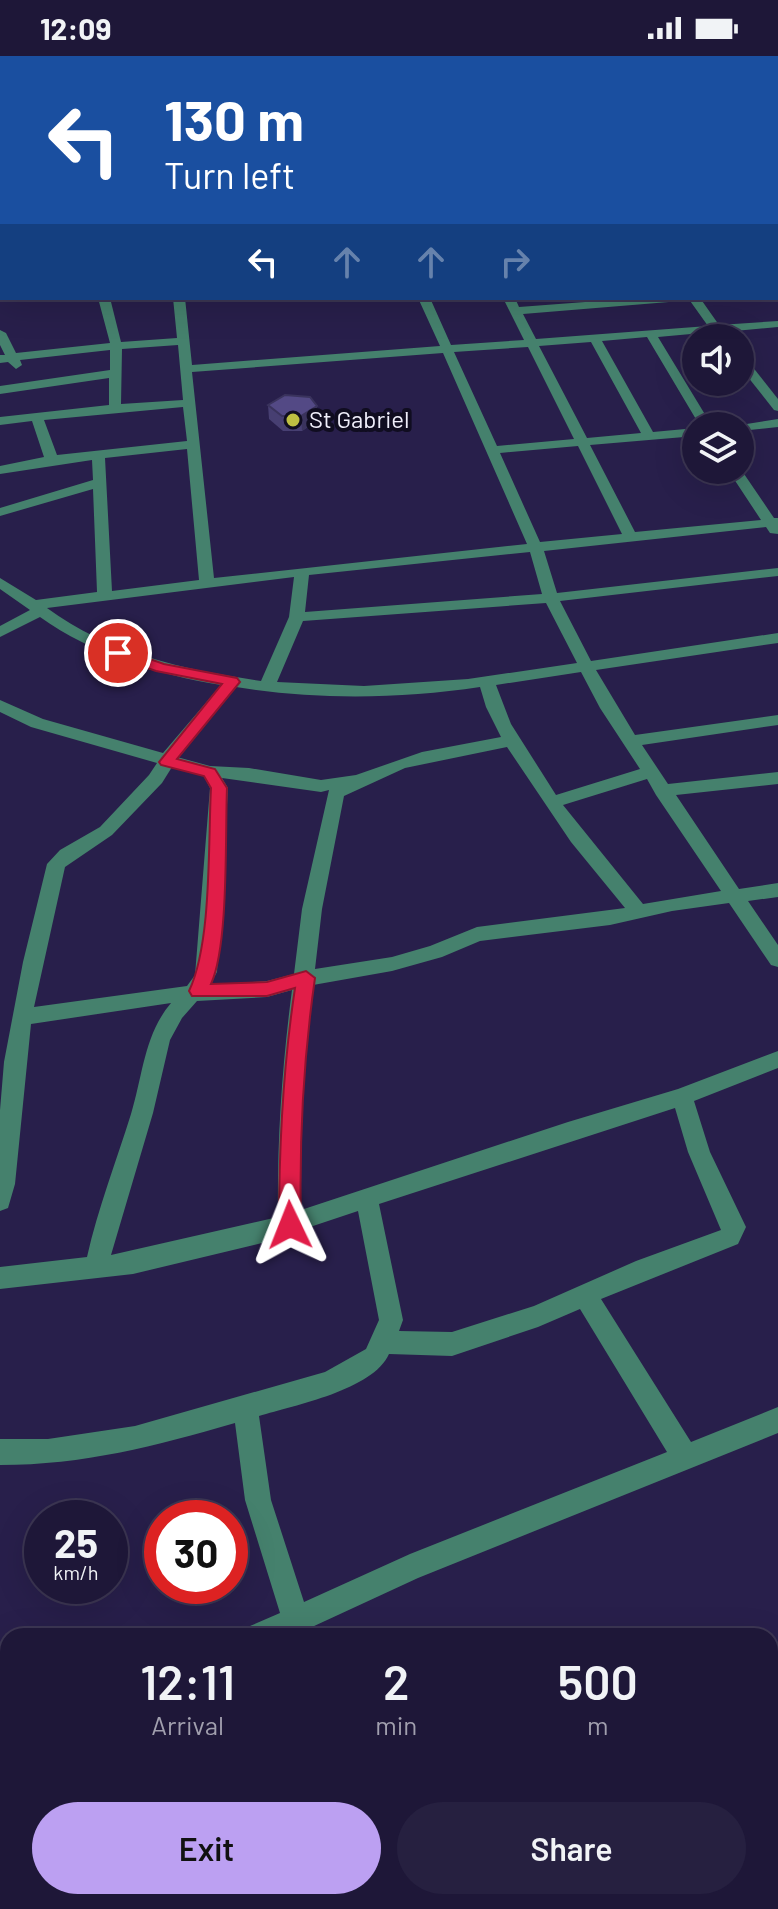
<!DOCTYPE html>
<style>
body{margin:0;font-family:Barlow,sans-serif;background:#262040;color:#f1f3f6;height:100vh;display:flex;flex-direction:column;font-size:30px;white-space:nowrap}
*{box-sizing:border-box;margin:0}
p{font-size:26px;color:#a19fae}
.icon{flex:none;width:44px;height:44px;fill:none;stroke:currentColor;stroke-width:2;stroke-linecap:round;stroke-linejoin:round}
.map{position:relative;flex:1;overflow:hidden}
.panel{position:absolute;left:0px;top:1572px;width:778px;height:282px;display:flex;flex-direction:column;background:#1e1738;border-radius:24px 24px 0 0;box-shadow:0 8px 32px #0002,0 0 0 2px #3c3653}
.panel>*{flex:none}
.top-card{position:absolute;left:0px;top:0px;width:778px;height:244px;box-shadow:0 8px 32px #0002,0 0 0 2px #3c3653;background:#1a4fa0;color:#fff;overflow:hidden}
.tools{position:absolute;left:682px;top:268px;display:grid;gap:16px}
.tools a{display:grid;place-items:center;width:72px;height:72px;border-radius:50%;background:#1e1738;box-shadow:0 8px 32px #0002,0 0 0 2px #3c3653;font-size:40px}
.speed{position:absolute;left:24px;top:1444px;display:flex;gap:16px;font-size:40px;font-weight:700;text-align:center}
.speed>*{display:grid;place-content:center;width:104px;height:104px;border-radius:50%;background:#1e1738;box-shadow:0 8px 32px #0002,0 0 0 2px #3c3653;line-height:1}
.speed small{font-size:20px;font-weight:400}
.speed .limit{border:12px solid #d22;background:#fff;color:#111}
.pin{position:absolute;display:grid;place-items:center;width:68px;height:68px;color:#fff;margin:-34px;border:4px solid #fff;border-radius:50%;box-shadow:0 2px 8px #0007}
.me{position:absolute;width:88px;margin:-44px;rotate:358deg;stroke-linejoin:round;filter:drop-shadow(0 0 6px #0008)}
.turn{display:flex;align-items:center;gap:28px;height:168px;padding:0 32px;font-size:36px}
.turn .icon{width:104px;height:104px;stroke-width:2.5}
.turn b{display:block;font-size:56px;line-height:68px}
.lanes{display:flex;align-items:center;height:76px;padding:0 32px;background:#0003;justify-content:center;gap:40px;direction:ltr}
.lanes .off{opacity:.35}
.eta{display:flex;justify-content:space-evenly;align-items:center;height:136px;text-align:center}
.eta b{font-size:48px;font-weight:600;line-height:56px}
.button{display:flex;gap:16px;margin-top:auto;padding:16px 32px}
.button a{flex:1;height:92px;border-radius:48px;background:#bca0f2;color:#111;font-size:32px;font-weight:600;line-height:92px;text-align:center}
.button a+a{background:#262040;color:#f1f3f6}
.status{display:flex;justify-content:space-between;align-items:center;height:56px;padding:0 40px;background:#1e1738;direction:ltr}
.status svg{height:22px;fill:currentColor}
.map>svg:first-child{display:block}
</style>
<div class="status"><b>12:09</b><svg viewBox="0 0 49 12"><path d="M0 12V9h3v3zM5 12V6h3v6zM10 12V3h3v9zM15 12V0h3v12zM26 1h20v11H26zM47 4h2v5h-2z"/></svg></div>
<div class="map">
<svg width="778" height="1853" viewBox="0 0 778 1853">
<rect width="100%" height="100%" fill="#281f4b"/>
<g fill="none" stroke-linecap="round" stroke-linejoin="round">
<g fill="#45816d" fill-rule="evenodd">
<path d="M104,0H118L120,2H106Z"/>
<path d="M400,0H415L417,2H402Z"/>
<path d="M622,0H631L633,2H624Z"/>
<path d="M699,0H709L711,2H701Z"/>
<rect x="0" y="15" width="2" height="4"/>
<rect x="776" y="22" width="2" height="6"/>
<path d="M2,32V38L0,39V33Z"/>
<path d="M776,39L778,40V47L776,46Z"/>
<path d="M2,54V60L0,61V55Z"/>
<path d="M778,72V78L776,79V73Z"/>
<rect x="0" y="101" width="2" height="6"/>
<path d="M776,110L778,111V118L776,117Z"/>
<rect x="0" y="143" width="2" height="6"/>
<rect x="776" y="143" width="2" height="6"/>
<path d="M0,161H2L0,173Z"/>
<rect x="776" y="167" width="2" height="6"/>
<rect x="0" y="193" width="2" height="6"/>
<rect x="776" y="195" width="2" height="6"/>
<rect x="776" y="229" width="2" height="6"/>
<rect x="0" y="231" width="2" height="6"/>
<path d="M98,242H110L121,286L177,282L173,242H185L192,309L440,290L418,242H430L451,289L524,284L503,242H515L519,251L638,242H687L681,245L523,258L536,283L708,270L688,242H700L719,269L778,265V271L724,276L727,282H717L713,276L658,281L712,370H700L647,281L602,285L653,376L696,372V380L590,389L635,476L761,464L728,414H740V412L774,462H778V478L770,477L766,471L544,495L557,537L778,512V520L560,545L591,605L778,577V587L596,614L635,679L778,659V669L642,689L668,728L778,716V728L676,739L739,833L778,827V841L748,845L778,889V911L771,909L729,847L672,855L610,869L480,885L442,901L392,915L313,929C304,1004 298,1078 301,1154L568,1066L678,1033L778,995V1012L694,1045L710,1096L746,1171L738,1188L601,1243L691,1386L778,1351V1377L418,1522L312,1571L315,1580H246L250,1570L280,1557L245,1444L235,1367C155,1390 84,1409 0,1409V1383H48L135,1370L325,1316L366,1293L379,1264L358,1155L262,1187L133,1218L0,1233V1211L87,1201C98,1152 116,1106 131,1058C143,1019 144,979 171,947L31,968L15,1128L8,1152L0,1155V1054L4,1006L23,906L47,808L60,794L100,771L149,719L157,707L31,671L0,656V644L43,663L163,697L221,629C158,619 92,598 40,561L0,581V570L30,554L0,533V522L36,544L97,536L93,433L0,460V452L93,424L92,404L0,418V410L44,401L32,365L0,369V361L109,349V322L0,338V330L110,314V294L20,304L22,309L16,313L8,306L0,307V299H5L0,289V274L6,277L16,297L110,287ZM591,286L641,377L587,382L539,290ZM178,289L183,344L121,348L122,293ZM528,291L574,383L497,390L454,296ZM443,297L527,488L214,522L192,316ZM183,351L187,385L57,399L44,364ZM578,390L622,478L540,486L500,397ZM187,393L199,524L112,535L105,402ZM530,496L542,538L305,556L309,519ZM294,521L289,561L261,625C187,614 109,598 47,552ZM546,547L577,607L468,623L364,630L277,626L303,565ZM581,616L600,652L640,713L556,739L511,668L496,629ZM236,631C315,644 400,643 480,631L486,651L501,681L422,696L356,719L321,724L249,712L210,710L177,701ZM507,691L571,786L625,852L477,871L430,890L392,901L315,913L322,853L344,740L405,712ZM172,711L204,720L210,732L195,919L187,930L34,951L65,811L112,779L162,727ZM222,722L321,736L329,734L302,853L294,918L267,925L210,929L217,916L228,732ZM647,723L656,739L721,835L643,848L563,749ZM292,934C282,1010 277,1085 278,1161L111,1199L153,1057L170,984L182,962L197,945L267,941ZM675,1052L688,1096L721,1174L636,1205L534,1250L452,1276L399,1275L403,1264L379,1148ZM580,1253L667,1396L410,1498L304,1546L271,1444L259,1360C295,1349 373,1334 389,1298L452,1300L538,1271Z"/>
<path d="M740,299L744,300L778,343V355L774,354L740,311Z"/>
<path d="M778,363V371L740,375V370H734Z"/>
<rect x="0" y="1631" width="8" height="30"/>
<path d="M206,1846H259L256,1853H203Z"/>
</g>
</g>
<path fill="#473f72" d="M268,349L317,350V365L302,375H283L269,363Z"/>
<path fill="#3a335d" d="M317,350V365L302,375L301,360Z"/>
<path fill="#534985" stroke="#3a335d" stroke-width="2" d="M285,339L310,341L317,350L301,360H282L268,349Z"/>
<path fill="#e11d48" stroke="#92132f" stroke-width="2" d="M118,592L164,608L237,622L240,626L177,703L215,713L227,732C225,779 229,889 211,928L267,926L306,915L315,922C303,1005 299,1085 301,1169L297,1175L290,1178L283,1175L279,1169C279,1088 283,1011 295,932L267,940H192L189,935C212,887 208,787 211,732L204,720L161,709L159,706L222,628L156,615L113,600L110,597Z"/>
<circle fill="#bebf42" stroke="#100d20" stroke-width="3" cx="293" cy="364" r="8"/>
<g text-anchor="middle" stroke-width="8" stroke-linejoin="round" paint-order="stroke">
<g font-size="24" fill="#f0effb" stroke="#100d20" text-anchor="start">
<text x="309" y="372">St Gabriel</text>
</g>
</g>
</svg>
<div class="tools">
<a><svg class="icon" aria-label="sound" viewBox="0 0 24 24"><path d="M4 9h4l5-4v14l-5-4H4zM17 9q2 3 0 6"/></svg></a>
<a><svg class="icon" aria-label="layers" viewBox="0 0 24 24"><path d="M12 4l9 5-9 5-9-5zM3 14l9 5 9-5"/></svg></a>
</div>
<div class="speed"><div>25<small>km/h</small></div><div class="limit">30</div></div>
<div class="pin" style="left:118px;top:597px;background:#d93025"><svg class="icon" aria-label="arrive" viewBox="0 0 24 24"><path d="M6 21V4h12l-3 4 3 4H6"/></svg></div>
<svg class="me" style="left:290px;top:1169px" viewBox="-20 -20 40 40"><path d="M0-17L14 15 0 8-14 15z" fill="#e11d48" stroke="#fff" stroke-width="4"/></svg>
<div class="top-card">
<div class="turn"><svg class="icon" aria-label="left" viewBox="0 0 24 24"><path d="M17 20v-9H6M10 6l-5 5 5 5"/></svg><div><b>130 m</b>Turn left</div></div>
<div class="lanes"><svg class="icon" aria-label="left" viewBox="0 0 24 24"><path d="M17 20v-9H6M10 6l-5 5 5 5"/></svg><svg class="icon off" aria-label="ahead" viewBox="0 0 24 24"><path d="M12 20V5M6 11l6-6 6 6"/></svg><svg class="icon off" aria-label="ahead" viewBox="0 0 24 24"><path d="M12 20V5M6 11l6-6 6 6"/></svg><svg class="icon off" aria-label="right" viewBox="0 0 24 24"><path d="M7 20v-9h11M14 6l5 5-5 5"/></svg></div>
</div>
<section class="panel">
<div class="eta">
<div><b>12:11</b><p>Arrival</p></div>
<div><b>2</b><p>min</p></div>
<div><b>500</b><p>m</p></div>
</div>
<div class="button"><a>Exit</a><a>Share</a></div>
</section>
</div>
